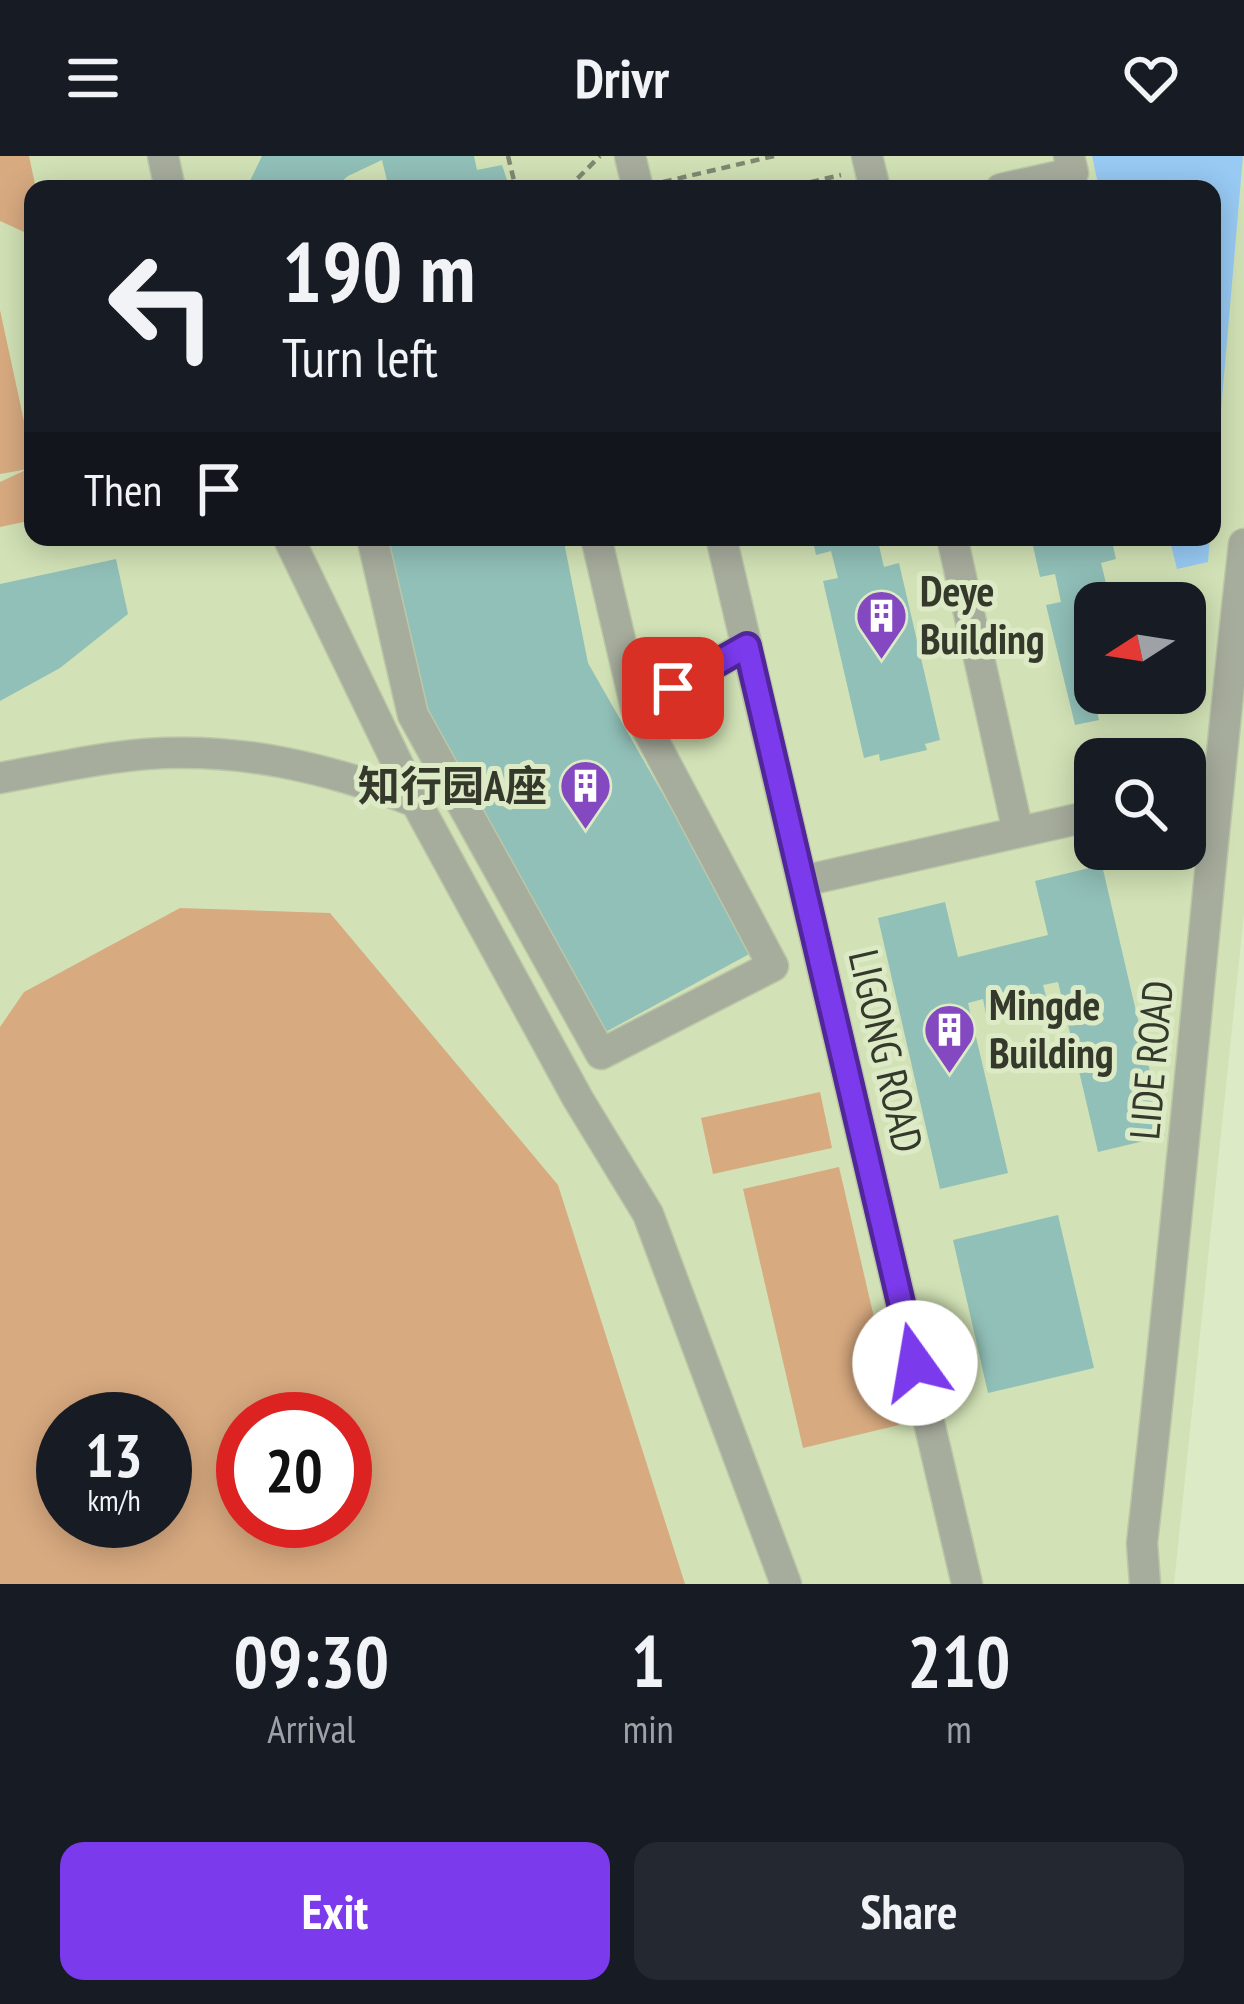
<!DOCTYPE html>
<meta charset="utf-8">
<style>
body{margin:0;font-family:"PT Sans Narrow","Noto Sans SC",sans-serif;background:#242831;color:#f1f3f6;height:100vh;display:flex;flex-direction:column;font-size:45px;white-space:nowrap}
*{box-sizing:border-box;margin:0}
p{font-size:39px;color:#9ea1a6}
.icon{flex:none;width:66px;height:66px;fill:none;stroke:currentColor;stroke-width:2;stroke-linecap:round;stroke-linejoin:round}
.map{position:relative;height:1428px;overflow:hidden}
.details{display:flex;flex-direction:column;background:#171b24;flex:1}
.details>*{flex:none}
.hud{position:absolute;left:24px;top:24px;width:1197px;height:366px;border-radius:24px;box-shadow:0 6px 30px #0003;background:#171b24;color:#f1f3f6;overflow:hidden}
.needle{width:78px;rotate:258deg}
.tools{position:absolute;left:1074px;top:426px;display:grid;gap:24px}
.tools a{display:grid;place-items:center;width:132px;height:132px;border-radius:24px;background:#171b24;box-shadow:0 6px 30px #0003;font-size:60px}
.speed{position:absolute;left:36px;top:1236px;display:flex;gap:24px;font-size:60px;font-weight:700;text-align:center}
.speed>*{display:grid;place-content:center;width:156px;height:156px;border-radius:50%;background:#171b24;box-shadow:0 6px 30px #0003;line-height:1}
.speed small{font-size:30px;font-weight:400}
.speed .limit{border:18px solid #d22;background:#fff;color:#111}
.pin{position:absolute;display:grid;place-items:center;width:102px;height:102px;color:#fff;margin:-51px;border-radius:24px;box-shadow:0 6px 18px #0006}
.me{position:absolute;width:132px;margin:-66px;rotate:347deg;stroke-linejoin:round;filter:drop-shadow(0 0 9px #0008)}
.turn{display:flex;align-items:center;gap:42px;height:252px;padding:0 60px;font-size:54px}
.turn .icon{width:156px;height:156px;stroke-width:2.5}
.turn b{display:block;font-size:84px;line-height:102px}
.then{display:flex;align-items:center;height:114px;padding:0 60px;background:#0003;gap:24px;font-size:45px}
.eta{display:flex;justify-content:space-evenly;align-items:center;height:204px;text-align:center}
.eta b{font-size:72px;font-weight:800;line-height:84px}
.cta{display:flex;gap:24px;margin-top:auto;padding:24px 60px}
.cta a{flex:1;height:138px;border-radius:24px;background:#7c3aed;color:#fff;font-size:48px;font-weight:800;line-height:138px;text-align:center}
.cta a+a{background:#242831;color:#f1f3f6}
header{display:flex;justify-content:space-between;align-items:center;height:156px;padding:0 60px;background:#171b24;font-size:54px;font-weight:800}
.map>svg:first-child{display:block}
</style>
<header><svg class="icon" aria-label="menu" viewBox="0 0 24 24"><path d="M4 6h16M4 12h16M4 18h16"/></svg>Drivr<svg class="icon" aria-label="heart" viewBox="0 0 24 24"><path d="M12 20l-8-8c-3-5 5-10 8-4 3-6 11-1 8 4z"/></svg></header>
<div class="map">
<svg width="1244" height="1428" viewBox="0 0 1244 1428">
<rect width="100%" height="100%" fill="#ddeac6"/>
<path fill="#d2e2b6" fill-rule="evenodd" d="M0,0H1244V758L1174,1428H0ZM33,33H1212V381H33ZM1095,447H1185V537H1095ZM1095,603H1185V693H1095ZM63,1263H165V1365H63ZM243,1263H345V1365H243Z"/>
<g fill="#d8aa80" fill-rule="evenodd">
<path d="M0,0H29L36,33L33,80L0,65Z"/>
<path d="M0,154L33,307V364L0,371V326L28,313L0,318Z"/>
<path d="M180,752L330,757L558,1029L685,1428H0V871L24,836ZM165,1263V1365H63V1263ZM345,1263V1365H243V1263Z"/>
<path d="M820,936L832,992L713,1018L701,962Z"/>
<path d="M839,1011L899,1269L803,1292L743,1033Z"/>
</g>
<g fill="#98caf4">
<path d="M1092,0H1243L1212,359V33H1078L1098,28Z"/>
<path d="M1169,381H1210L1208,406L1177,413Z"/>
</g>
<g fill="#91c0b8">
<path d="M262,0H474L477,14L502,9L510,33H389L382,4L348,20L333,33H246Z"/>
<path d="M389,381H563L588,507L753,796L602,878L420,556Z"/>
<path d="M812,381H877L884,411L899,407L940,584L925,588L927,594L880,605L879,598L864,602L823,425L838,422L831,395L816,399Z"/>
<path d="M1031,381H1111L1116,403L1101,407L1108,435L1123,431L1127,447H1095L1093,538L1099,564L1075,569L1046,449L1061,446L1055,418L1040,421Z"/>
<path d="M116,403L128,458L60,512L0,545V428Z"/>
<path d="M1102,709L1165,980L1098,996L1058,826L1043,829L1047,844L986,858L983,843L968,847L1008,1017L940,1033L878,762L945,746L958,801L1048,779L1035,725Z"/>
<path d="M1058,1059L1094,1212L988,1237L953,1084Z"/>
</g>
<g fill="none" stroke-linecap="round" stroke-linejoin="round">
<defs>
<g id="minor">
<path d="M163,0L170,33"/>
<path d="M630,0L638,33"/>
<path d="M867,0L875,33"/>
<path d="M1001,33L1073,17L1069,0"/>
<path d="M288,381L416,646L578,943L648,1058L786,1428"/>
<path d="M372,381L413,559L601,898L773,810L636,552L596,381"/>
<path d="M721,381L967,1428"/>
<path d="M952,381L1018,676"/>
<path d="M636,552L747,490"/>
<path d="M0,622C49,613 97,602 146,598C240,591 329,612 416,646"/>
<path d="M803,725L1095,659"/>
<path d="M1145,1428L1142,1387C1180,1054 1207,721 1244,388"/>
</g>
</defs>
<use href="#minor" stroke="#bbc7a7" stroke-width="33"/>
<g stroke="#808971" stroke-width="4.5" stroke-dasharray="9 6" stroke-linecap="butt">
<path d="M508,0L516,33"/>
<path d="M663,26L774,0"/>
<path d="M567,33L600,0"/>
<path d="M781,33L841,19"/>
</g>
<use href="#minor" stroke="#a7ad9d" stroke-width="30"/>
</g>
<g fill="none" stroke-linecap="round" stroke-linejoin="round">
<defs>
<path id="route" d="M673,532L747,490L915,1207"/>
</defs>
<use href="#route" stroke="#51269a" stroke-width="30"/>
<use href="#route" stroke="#7c3aed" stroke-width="21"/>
</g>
<defs>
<symbol id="building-pin" viewBox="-11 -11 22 30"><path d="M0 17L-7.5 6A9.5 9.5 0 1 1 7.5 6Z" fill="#8449c0" stroke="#ddeac6"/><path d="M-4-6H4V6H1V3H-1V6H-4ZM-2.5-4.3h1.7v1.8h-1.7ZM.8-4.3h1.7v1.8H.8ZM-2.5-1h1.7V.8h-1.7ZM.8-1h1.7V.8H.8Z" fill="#fff"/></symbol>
</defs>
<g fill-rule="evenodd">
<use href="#building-pin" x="852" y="430" width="59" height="81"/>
<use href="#building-pin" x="556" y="600" width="59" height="81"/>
<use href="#building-pin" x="920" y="844" width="59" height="81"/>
</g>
<g text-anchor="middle" stroke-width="10" stroke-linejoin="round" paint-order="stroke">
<g font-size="42" font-weight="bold" fill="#34392b" stroke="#ddeac6" text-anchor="start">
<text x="920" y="450">Deye<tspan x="920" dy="48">Building</tspan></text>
<text x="547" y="645" text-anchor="end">知行园A座</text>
<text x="989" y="864">Mingde<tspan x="989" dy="48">Building</tspan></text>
</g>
<g font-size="42" fill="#34392b" stroke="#ddeac6">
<text transform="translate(886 895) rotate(77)" y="15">LIGONG ROAD</text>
<text transform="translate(1151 904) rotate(-85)" y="15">LIDE ROAD</text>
</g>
</g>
</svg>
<div class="tools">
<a><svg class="needle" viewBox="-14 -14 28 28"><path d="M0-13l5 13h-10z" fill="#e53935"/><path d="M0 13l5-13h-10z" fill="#9ea1a6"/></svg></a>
<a><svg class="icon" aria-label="search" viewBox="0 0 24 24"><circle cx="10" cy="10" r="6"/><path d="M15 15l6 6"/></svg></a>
</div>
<div class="speed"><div>13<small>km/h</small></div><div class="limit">20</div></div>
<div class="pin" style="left:673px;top:532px;background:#d93025"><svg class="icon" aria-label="arrive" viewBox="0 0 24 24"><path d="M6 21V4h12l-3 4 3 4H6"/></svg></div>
<svg class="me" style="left:915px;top:1207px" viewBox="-20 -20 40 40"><circle r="19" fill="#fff"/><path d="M0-13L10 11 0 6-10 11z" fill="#7c3aed"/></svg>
<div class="hud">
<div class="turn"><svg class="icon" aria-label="left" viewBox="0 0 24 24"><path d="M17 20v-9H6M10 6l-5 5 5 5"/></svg><div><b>190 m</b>Turn left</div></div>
<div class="then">Then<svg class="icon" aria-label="arrive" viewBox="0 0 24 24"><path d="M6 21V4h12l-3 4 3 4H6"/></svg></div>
</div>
</div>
<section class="details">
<div class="eta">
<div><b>09:30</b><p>Arrival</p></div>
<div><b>1</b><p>min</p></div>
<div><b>210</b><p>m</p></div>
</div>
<div class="cta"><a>Exit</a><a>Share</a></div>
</section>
